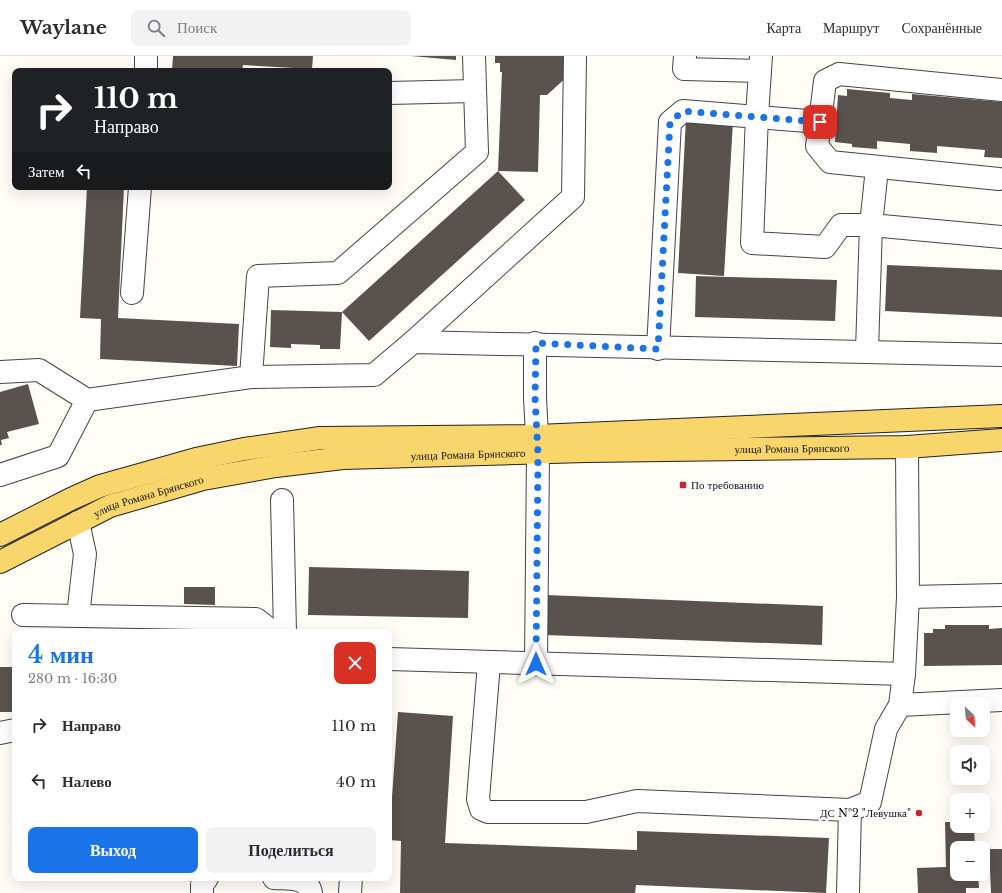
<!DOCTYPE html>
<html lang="ru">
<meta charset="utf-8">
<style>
body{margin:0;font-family:"Libre Baskerville",serif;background:#f2f2f3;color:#2b2b33;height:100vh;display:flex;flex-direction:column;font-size:15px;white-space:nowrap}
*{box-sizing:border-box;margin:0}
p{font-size:13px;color:#7c7c81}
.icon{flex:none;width:22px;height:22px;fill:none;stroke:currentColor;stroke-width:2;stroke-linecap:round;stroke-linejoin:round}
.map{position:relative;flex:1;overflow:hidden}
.sheet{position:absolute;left:12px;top:573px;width:380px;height:252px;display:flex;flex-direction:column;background:#fff;border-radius:8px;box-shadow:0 4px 16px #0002}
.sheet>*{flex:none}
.guide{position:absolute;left:12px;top:12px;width:380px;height:122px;border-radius:8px;box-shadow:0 4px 16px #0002;background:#202124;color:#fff;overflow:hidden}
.needle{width:26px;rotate:154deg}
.controls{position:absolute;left:950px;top:641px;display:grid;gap:8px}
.controls a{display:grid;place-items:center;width:40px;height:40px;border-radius:8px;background:#fff;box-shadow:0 4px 16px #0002;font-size:20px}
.pin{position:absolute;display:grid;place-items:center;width:34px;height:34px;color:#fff;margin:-17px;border-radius:8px;box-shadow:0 2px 6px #0006}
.me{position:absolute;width:44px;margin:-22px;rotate:0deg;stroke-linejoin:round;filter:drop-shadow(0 0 3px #0008)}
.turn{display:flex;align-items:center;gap:14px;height:84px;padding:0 16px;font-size:18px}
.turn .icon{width:52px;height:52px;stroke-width:2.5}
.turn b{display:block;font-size:28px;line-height:34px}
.then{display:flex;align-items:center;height:38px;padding:0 16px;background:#0003;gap:8px;font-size:15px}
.round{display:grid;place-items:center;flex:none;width:42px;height:42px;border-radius:8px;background:#f2f2f3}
.overview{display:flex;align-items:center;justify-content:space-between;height:68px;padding:0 16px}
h1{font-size:24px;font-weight:600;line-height:30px;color:#1a73e8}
.action{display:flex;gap:8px;margin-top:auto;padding:8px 16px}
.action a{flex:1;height:46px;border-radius:8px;background:#1a73e8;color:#fff;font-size:16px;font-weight:600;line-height:46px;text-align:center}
.action a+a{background:#f2f2f3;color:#2b2b33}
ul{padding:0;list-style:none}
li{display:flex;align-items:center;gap:12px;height:56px;padding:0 16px}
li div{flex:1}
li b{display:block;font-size:15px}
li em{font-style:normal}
header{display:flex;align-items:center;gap:24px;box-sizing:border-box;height:56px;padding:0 20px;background:#fff;border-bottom:1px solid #e1e1e2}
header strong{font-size:19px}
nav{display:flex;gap:22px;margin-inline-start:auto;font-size:14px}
.search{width:280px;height:36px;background:#f2f2f3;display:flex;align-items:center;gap:10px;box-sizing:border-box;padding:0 14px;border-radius:8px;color:#7c7c81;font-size:15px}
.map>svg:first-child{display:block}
</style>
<header>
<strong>Waylane</strong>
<div class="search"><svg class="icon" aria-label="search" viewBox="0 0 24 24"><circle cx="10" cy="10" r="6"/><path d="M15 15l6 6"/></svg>Поиск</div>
<nav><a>Карта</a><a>Маршрут</a><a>Сохранённые</a></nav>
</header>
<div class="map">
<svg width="1002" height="837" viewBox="0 0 1002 837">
<rect width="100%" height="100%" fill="#fffdf5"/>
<g fill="#5a524d">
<path d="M173,0H313L312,13L243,9L242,15H172Z"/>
<path d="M411,0H456V4Z"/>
<path d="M495,0H569V19L547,39H540L538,116L498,115L502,16H500V7H495Z"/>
<path d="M847,33L890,37V42L912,44V38L1002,46V102L984,101L985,94L937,90V97L910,95V88L877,85V93L852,91V88L835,86L838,39L847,40Z"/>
<path d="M686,62L733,65L724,220L678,217Z"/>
<path d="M498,115L525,144L369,285L342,256Z"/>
<path d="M87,131H124L118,262L239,268L237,310L100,303L101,263L80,262Z"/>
<path d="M887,209L1002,214V261L885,255Z"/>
<path d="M696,220L837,224L835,265L695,261Z"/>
<path d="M271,254L342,256L340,293H320V289L291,288V292L270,291Z"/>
<path d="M28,328L39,368L7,376L9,382L1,384L2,389H0V336Z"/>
<path d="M309,511L469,515L468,562L308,559Z"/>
<path d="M184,531H215V549L184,548Z"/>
<path d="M546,539L823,550L822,589L545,579Z"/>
<path d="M945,569H989V573L1002,572V609L924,610V577H933V573H945Z"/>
<rect x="0" y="611" width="15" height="45"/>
<path d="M398,656L453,660L445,787L637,794V775L829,782L826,837L636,829L635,837H400L401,785L389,784Z"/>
<path d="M945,766H957V770H974L975,792H957V818H978L979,832H966V837H918L917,812L946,811Z"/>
<path d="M983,793H1002V837H991L990,813H983Z"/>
</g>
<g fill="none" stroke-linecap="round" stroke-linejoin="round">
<defs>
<g id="minor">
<path d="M146,0V15"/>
<path d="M685,0L684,13L760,15"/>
<path d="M761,0L757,60L752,187L825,191L841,169H871L1002,181"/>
<path d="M389,37L474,35"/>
<path d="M820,66L825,25L839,18L1002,34"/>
<path d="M132,237L140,131"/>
<path d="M413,286L573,141L575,0"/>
<path d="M535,287V342L538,398L536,608"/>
<path d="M658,293L670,66L683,55L820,66L817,90L830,106L999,123"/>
<path d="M867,295L871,169L877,112"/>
<path d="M0,316L39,314L87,344L251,321L374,319L413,286L1002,299"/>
<path d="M251,321L258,220L338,217L477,96L474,0"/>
<path d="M0,419L58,400L87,344"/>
<path d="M282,444L285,576"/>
<path d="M78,466L85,498L78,560"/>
<path d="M908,541L1002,539"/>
<path d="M23,559L256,563L273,576"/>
<path d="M389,603L904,618"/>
<path d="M489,607L478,743L481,753L488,756H586L637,745L850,754L848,837"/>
<path d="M900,649L1002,644"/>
<path d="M0,677L15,674"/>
<path d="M850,754L870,746L886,673L900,649L904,618L908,541L907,391"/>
<path d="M274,822C287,823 308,820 311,837"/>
<path d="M202,837V829L207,822"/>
<path d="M350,837L351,822"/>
</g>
<g id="major">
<path d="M0,479L71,443L100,430L196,403L244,393L320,382L537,380L1002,360"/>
<path id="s1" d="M0,506L110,450L203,423L276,410L343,402L586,395L907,391L1002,384"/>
</g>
</defs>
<use href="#minor" stroke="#444" stroke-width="24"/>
<use href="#major" stroke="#222" stroke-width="24"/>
<use href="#minor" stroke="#fff" stroke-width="22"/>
<use href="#major" stroke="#f9d66b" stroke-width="22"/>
</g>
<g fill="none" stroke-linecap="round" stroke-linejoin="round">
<path stroke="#1a73e8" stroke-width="7" stroke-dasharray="0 12.6" d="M536,608L538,398L535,342L536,287L658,293L670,66L683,55L820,66"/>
</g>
<g fill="#c4262e" stroke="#fff" stroke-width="1.5">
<rect x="679" y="425" width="8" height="8" rx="2"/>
<circle cx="919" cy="757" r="4"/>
</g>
<g text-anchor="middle" stroke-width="4" stroke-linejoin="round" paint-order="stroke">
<g font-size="11" fill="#111" stroke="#fff">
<text dy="4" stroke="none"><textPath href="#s1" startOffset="811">улица Романа Брянского</textPath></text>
<text dy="4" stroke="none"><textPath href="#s1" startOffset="487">улица Романа Брянского</textPath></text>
<text dy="4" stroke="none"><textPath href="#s1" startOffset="163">улица Романа Брянского</textPath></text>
</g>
<g font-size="11" fill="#111" stroke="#fff" text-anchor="start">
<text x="691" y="433">По требованию</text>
<text x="911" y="761" text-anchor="end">ДС №2 "Левушка"</text>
</g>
</g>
</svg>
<div class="controls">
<a><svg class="needle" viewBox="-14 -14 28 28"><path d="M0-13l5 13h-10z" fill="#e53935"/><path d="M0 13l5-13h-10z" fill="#7c7c81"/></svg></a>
<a><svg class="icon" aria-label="sound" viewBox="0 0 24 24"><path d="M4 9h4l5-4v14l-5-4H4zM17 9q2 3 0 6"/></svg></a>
<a>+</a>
<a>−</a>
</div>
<div class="pin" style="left:820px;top:66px;background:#d93025"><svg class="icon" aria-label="arrive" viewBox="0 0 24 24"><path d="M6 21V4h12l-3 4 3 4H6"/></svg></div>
<svg class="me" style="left:536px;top:608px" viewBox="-20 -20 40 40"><path d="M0-17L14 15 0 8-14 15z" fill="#1a73e8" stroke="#fff" stroke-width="4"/></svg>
<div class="guide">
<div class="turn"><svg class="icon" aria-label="right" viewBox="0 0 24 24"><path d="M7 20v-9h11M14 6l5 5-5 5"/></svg><div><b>110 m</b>Направо</div></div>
<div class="then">Затем<svg class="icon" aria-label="left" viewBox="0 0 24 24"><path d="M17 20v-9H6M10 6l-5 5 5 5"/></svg></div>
</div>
<section class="sheet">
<div class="overview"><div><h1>4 мин</h1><p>280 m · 16:30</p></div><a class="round" style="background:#d93025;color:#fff"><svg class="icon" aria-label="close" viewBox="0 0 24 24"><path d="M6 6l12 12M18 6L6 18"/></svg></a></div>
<ul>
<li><svg class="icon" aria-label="right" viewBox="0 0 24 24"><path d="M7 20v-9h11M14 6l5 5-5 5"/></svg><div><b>Направо</b></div><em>110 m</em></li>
<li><svg class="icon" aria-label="left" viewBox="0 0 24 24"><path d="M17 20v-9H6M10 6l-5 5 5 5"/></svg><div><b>Налево</b></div><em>40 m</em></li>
</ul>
<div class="action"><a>Выход</a><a>Поделиться</a></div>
</section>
</div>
